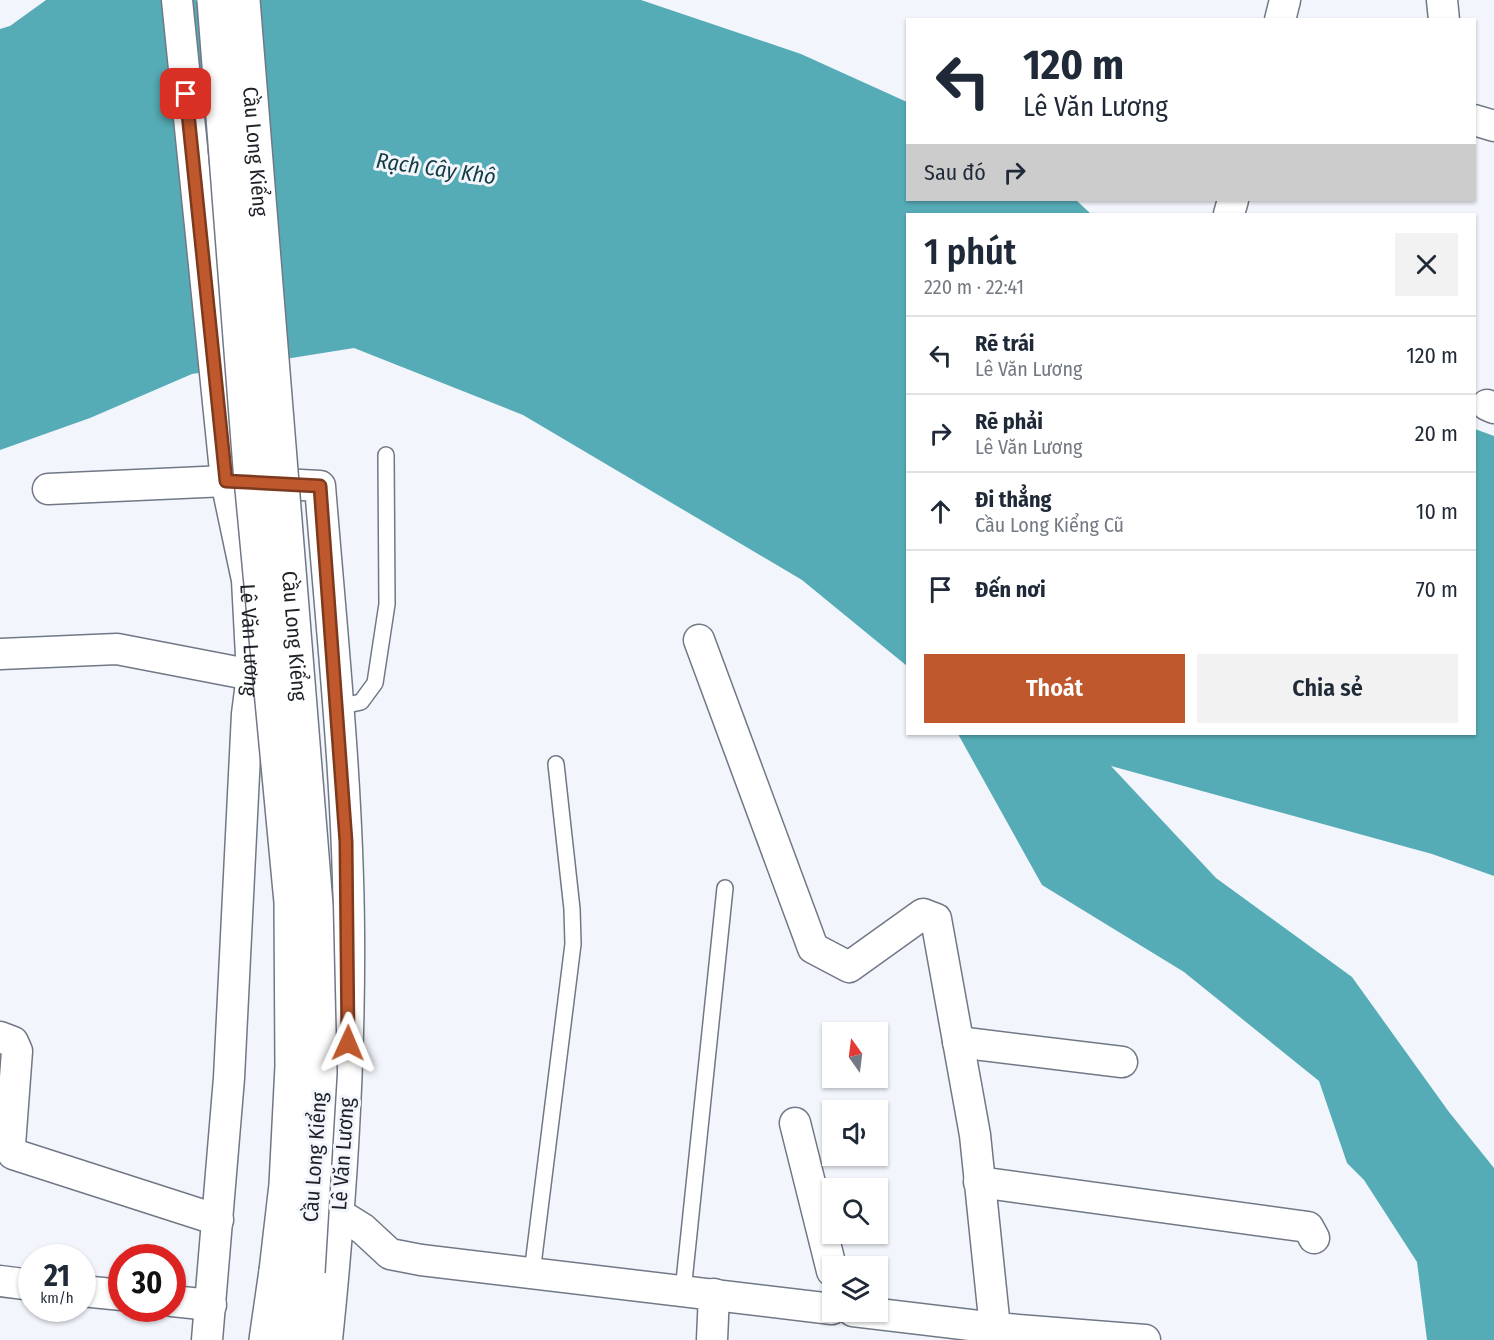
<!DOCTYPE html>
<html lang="vi">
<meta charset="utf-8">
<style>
body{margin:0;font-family:"Fira Sans Condensed",sans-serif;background:#f2f2f3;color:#1f2937;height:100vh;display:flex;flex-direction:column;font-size:22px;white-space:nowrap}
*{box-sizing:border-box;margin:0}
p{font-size:20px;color:#747a83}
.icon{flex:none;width:33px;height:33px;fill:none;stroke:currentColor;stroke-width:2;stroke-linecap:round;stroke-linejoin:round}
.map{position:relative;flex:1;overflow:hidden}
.drawer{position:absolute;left:906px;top:213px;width:570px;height:522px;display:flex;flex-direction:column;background:#fff;border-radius:0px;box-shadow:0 2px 4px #0004}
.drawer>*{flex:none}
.banner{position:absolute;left:906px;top:18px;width:570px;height:183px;border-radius:0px;box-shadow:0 2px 4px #0004;background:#fff;color:#1f2937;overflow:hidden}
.needle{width:39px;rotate:346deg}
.controls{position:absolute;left:822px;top:1022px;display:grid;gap:12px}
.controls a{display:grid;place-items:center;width:66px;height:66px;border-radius:0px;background:#fff;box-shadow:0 2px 4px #0004;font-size:30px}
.speed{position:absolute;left:18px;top:1244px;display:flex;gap:12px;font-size:30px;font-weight:700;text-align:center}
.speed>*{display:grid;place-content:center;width:78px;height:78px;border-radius:50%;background:#fff;box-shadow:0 2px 4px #0004;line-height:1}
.speed small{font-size:15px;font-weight:400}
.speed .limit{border:9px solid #d22;background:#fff;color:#111}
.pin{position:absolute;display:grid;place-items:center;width:51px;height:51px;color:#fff;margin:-26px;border-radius:12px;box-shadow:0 3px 9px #0006}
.me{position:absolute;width:66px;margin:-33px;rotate:1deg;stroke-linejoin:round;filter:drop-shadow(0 0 4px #0008)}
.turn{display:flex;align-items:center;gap:21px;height:126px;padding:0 18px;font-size:27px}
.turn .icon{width:78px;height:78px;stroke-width:2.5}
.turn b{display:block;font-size:42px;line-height:51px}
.then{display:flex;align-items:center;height:57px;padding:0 18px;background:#0003;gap:12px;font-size:22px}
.round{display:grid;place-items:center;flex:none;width:63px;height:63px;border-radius:0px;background:#f2f2f3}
.headline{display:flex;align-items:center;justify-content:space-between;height:102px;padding:0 18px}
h1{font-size:36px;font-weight:600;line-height:45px}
.action{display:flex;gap:12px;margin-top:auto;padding:12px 18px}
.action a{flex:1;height:69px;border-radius:0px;background:#bf582d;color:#fff;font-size:24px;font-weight:600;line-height:69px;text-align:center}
.action a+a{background:#f2f2f3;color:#1f2937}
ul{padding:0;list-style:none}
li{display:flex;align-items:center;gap:18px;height:78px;padding:0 18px;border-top:2px solid #e0e1e3}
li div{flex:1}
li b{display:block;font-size:22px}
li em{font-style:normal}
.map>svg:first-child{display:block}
</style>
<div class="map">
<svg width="1494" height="1340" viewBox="0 0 1494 1340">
<rect width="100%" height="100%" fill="#f2f5fc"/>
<g fill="#56acb6">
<path d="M46,0H641L801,54L907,102L908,200H1076L1091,214H908L907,666L802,580L523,415L354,348L192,374L90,418L0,450V29L10,26Z"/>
<path d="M1475,429L1494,436V876L1432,854L1111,766L1216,878L1352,977L1449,1112L1494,1168V1340H1427L1417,1262L1364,1180L1347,1163L1319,1081L1184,972L1042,885L958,734H1474Z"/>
</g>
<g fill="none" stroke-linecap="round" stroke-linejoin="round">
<defs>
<g id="service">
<path d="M338,707L361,702L375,683L387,604L386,455"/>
<path d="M532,1273L573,944L572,909L556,764"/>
<path d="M683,1291L725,888"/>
</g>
<g id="minor">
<path id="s1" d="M177,0L226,481L247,580L252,675L247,714L229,1078L207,1340"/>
<path d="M1442,0L1444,20"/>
<path d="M1280,20L1285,0"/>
<path d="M1474,120L1494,126"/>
<path d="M1229,214L1233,200"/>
<path d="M1487,405L1494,408"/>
<path d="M48,489L226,481L320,486C332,635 348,784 349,933C350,1069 341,1205 327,1340"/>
<path d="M699,640L813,948L849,967L923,914L936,919L975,1135L995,1328L1145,1340"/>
<path d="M0,654L117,649L252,675"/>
<path d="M0,1037L13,1042L17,1051L10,1145L13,1154L218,1220"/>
<path d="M958,1042L1122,1062"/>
<path d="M795,1123L832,1271"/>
<path d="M979,1182L1308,1227L1314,1238"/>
<path d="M339,1214L363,1229L390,1254L421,1260L832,1309"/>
<path d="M0,1281L32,1285"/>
<path d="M82,1291L122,1295"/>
<path d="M172,1301L211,1305"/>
<path d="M853,1311L995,1328V1340"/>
<path d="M712,1340L714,1294"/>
</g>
<g id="secondary">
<path d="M266,1340L276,1271"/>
<path d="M297,1340L308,1272"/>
</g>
</defs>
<use href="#service" stroke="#707886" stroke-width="18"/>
<use href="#minor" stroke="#707886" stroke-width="33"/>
<use href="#secondary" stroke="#707886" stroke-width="36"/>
<use href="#service" stroke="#fff" stroke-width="15"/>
<use href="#minor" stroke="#fff" stroke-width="30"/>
<use href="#secondary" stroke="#fff" stroke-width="33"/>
<defs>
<g id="secondary-bridge">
<path d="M214,0L250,468L291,902L292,1066L286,1185L276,1271"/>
<path id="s2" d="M243,0L316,905L320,1073L308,1272"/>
</g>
</defs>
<use href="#secondary-bridge" stroke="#707886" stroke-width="36" stroke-linecap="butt"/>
<use href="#secondary-bridge" stroke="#fff" stroke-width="33"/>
</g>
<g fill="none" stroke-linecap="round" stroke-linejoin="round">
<defs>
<path id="route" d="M186,94L226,481L320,486L346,842L348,1043"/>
</defs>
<use href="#route" stroke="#7c391d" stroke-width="15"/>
<use href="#route" stroke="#bf582d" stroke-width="10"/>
</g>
<g text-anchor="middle" stroke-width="6" stroke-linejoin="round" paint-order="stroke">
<g font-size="21" fill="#1e2228" stroke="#f2f5fc">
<text dy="7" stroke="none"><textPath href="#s2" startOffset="152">Cầu Long Kiểng</textPath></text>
<text dy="7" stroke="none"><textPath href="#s2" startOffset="638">Cầu Long Kiểng</textPath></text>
<text dy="7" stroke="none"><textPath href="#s1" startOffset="645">Lê Văn Lương</textPath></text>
<text transform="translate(343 1154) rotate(-86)" y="7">Lê Văn Lương</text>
<text transform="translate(315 1157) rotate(-86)" y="7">Cầu Long Kiểng</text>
</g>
<g font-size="22" font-style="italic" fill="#123b40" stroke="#f2f5fc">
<text transform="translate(436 168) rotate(8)" y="8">Rạch Cây Khô</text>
</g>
</g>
</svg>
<div class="controls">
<a><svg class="needle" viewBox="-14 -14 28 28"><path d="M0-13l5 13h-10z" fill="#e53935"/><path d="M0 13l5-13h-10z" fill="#747a83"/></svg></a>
<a><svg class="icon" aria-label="sound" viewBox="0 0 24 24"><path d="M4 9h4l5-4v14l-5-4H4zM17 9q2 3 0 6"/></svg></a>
<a><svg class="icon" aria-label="search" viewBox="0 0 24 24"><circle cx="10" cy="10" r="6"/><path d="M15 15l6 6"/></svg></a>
<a><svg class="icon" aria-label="layers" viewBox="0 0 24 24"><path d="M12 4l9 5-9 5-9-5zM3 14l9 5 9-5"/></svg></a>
</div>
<div class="speed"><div>21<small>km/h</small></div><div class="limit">30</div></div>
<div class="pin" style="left:186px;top:94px;background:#d93025"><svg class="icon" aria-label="arrive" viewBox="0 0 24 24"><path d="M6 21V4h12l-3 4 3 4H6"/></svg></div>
<svg class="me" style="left:348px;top:1043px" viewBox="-20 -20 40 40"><path d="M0-17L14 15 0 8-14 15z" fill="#bf582d" stroke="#fff" stroke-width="4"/></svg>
<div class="banner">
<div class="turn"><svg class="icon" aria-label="left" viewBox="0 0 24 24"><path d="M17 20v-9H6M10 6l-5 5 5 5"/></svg><div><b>120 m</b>Lê Văn Lương</div></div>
<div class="then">Sau đó<svg class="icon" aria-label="right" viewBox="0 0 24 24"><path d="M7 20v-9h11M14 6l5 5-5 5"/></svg></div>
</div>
<section class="drawer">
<div class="headline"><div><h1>1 phút</h1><p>220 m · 22:41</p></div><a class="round"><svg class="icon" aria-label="close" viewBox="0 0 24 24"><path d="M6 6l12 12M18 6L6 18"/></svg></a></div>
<ul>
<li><svg class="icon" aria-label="left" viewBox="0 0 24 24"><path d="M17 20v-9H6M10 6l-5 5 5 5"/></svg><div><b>Rẽ trái</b><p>Lê Văn Lương</p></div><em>120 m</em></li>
<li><svg class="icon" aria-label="right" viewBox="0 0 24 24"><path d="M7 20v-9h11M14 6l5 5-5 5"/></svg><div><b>Rẽ phải</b><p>Lê Văn Lương</p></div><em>20 m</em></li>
<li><svg class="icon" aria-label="ahead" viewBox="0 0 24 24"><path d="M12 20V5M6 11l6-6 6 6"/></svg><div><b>Đi thẳng</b><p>Cầu Long Kiểng Cũ</p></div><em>10 m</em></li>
<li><svg class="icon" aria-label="arrive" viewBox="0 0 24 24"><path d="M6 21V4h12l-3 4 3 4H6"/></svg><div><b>Đến nơi</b></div><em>70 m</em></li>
</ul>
<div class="action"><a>Thoát</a><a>Chia sẻ</a></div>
</section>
</div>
